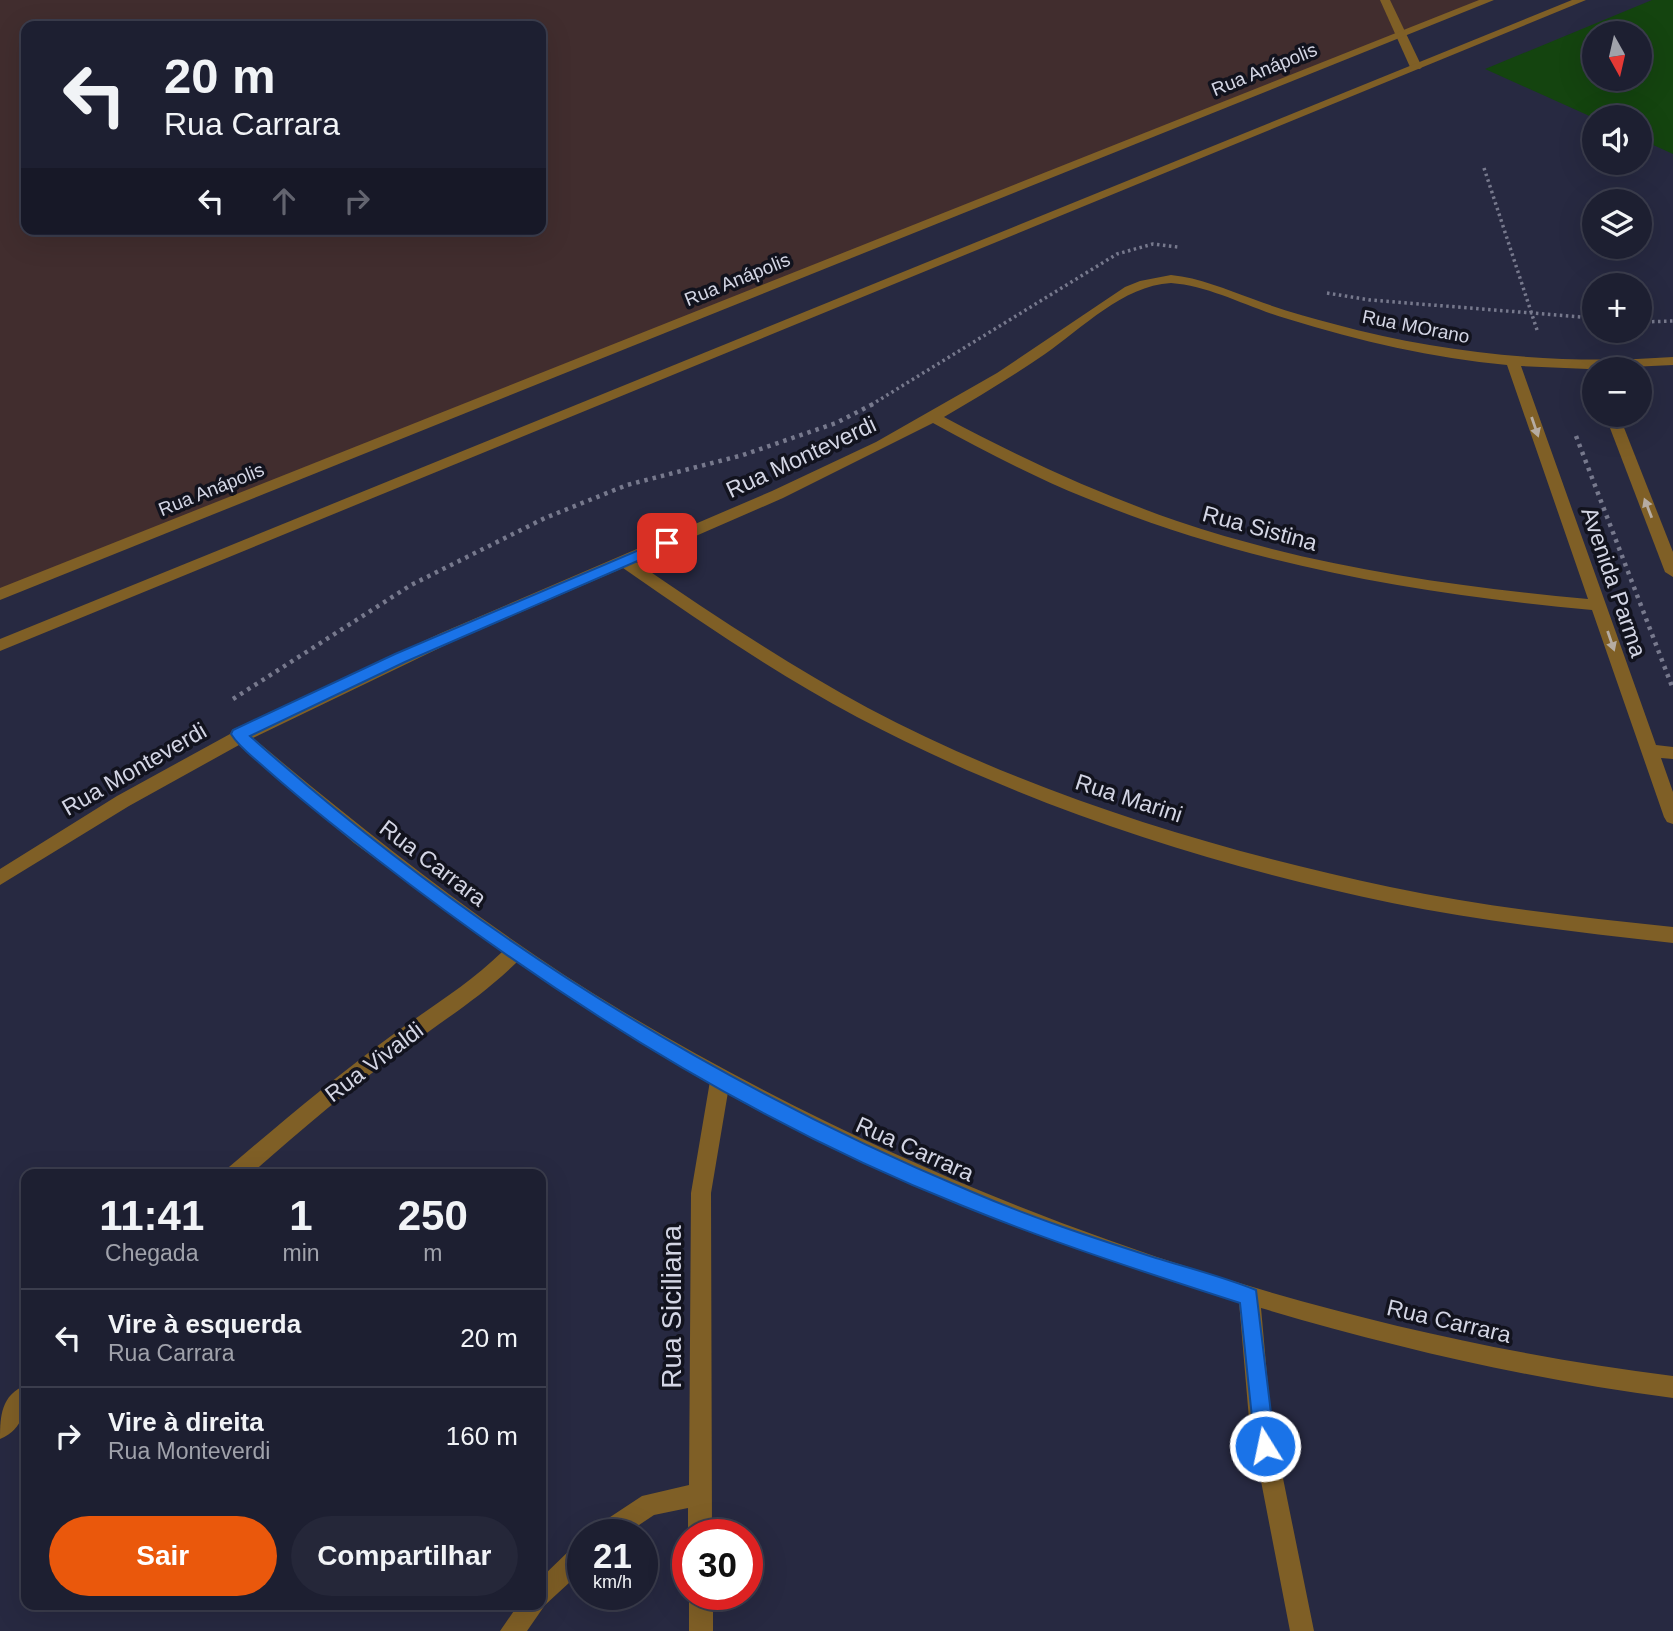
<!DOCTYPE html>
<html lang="pt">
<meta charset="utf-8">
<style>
body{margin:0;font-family:Helvetica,sans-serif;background:#252739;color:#f1f3f6;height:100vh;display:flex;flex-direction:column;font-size:26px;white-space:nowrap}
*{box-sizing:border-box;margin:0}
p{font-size:23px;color:#a0a2ab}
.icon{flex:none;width:38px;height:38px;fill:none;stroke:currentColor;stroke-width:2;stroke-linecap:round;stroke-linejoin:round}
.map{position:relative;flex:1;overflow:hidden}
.side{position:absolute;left:21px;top:1169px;width:525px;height:441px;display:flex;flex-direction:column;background:#1d1f31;border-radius:14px;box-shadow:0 7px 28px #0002,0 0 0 2px #3b3d4d}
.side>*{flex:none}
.guide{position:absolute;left:21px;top:21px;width:525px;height:214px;border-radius:14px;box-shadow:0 7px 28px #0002,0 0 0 2px #3b3d4d;background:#1d1f31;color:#f1f3f6;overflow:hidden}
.needle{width:46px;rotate:172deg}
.buttons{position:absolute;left:1582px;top:21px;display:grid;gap:14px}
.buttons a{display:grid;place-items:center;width:70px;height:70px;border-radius:50%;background:#1d1f31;box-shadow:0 7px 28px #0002,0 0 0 2px #3b3d4d;font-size:35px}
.speed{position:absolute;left:567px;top:1519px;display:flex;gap:14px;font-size:35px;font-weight:700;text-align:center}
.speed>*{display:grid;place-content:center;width:91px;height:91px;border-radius:50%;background:#1d1f31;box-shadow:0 7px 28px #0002,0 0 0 2px #3b3d4d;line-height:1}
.speed small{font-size:18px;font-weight:400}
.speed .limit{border:10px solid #d22;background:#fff;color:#111}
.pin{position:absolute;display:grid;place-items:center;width:60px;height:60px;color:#fff;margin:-30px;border-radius:14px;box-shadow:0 4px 10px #0006}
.me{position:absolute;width:77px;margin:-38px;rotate:350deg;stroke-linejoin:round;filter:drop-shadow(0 0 5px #0008)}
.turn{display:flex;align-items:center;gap:24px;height:147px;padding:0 28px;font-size:32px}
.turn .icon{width:91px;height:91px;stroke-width:2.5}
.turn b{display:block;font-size:49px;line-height:60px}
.lanes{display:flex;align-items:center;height:66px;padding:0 28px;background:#0003;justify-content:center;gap:35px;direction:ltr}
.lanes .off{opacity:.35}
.eta{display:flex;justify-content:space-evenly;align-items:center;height:119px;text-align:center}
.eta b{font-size:42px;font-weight:600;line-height:49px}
.button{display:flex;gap:14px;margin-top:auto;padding:14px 28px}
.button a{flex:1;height:80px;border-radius:42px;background:#ea580c;color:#fff;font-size:28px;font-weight:600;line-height:80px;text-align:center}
.button a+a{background:#252739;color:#f1f3f6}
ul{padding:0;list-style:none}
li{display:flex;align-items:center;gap:21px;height:98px;padding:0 28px;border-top:2px solid #3b3d4d}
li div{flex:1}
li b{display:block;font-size:26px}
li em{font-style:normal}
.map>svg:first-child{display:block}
</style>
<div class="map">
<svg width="1673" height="1631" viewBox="0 0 1673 1631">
<rect width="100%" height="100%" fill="#272941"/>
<path fill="#412d2e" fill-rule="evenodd" d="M0,0H1489L0,589ZM26,26H541V229H26Z"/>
<path fill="#14440f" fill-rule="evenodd" d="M1652,0H1673V154L1640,139V117L1594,118L1485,69ZM1594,33H1640V79H1594Z"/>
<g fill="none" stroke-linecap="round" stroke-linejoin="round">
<g stroke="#77798d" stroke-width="3.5" stroke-dasharray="2.5 3.5" stroke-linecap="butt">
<path d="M1484,168L1538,333"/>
<path d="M1327,293L1370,300L1594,318"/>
<path d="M1640,322L1673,321"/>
<path d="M871,405L1117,254L1153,244L1178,247"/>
</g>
<g stroke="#77798d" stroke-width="4.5" stroke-dasharray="3.5 5" stroke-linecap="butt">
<path d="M1576,436L1673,689"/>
<path d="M233,699L411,585L545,518L627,485L743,455L836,423L875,403"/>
</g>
<path fill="#7f5f26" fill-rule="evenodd" d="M1380,0H1390L1422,67L1420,69L1410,67Z"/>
<g fill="#7f5f26" fill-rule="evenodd">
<path d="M1479,0H1494L0,600V588Z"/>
<path d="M1572,0H1586L0,651V639Z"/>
<path d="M1171,275C1200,278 1225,289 1253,299C1279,309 1307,317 1334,324C1445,354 1558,365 1673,357V365L1588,369L1521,366L1656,745L1673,747V759L1661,758L1673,792V824L1667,822L1664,817L1592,610C1419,594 1248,565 1086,498C1033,477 983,450 933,423L783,498L636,562C712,614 787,664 868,708C1031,794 1211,849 1390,887C1484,907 1579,917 1673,927V943C1579,932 1485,922 1392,903C1208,865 1024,805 857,717C775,673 699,621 623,568L452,642L253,738C370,836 491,932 622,1011C937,1200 1308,1330 1673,1376V1398C1533,1380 1396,1348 1261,1308L1271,1419L1314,1631H1290L1249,1419L1239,1302C1094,1259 953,1205 818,1138C788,1123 757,1109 728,1092L711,1193L712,1535H688V1508L654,1515L624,1535H591L595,1527L642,1496L689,1485L691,1193L710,1081L607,1022L517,962C481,997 445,1019 406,1048C351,1087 301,1130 251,1174H226L229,1167C282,1122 335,1077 391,1036C429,1008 468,985 502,952L354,843L239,745L129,806L0,885V869L117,796L230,734L232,730L441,633L772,491L876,442L997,373L1125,287L1140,281ZM1171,283C1211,286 1249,308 1288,319C1359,341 1433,358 1507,365L1588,599C1449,586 1310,566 1177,521C1096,493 1019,457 944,417C978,397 1012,377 1045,354C1083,328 1122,286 1171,283Z"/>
<path d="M1605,415H1619L1673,552V577L1665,572Z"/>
<path d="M26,1385C27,1407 24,1429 0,1439C0,1416 1,1395 26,1385Z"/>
<path d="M583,1541V1570L545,1605L527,1631H500L518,1605H541V1578L575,1545Z"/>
<rect x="689" y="1594" width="24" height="37"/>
</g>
</g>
<defs><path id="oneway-solid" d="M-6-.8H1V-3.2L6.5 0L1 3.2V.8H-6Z" transform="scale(1.75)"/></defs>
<g fill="#b6aca2">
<use href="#oneway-solid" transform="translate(1535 427) rotate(71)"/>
<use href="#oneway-solid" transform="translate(1648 508) rotate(-111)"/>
<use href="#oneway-solid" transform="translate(1611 641) rotate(71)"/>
</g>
<path fill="#1a73e8" stroke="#114b97" stroke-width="2" d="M667,538L672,539V546L405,662L250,736C463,926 706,1080 970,1191C1030,1217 1094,1238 1156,1258C1189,1268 1224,1277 1256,1290L1275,1446L1272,1453L1265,1456L1258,1453L1255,1446L1240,1303C1147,1273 1054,1243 963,1206C751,1122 557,999 378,860C339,830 301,800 264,767C253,757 239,747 231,734L233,730L395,654Z"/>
<g text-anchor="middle" stroke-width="7" stroke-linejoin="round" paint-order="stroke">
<g font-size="19" fill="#d3d5e4" stroke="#12131e">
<text transform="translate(1264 69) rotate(-22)" y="7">Rua Anápolis</text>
<text transform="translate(737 279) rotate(-22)" y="7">Rua Anápolis</text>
<text transform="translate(1416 326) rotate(11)" y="7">Rua MOrano</text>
<text transform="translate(211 489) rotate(-22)" y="7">Rua Anápolis</text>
</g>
<g font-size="23" fill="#d3d5e4" stroke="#12131e">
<text transform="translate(801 457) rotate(-25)" y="8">Rua Monteverdi</text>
<text transform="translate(1260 528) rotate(15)" y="8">Rua Sistina</text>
<text transform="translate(1614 582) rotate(71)" y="8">Avenida Parma</text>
<text transform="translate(134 769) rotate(-30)" y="8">Rua Monteverdi</text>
<text transform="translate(1129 798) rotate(18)" y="8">Rua Marini</text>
<text transform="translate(433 863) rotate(37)" y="8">Rua Carrara</text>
<text transform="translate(374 1062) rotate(-37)" y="8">Rua Vivaldi</text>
<text transform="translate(915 1149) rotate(24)" y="8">Rua Carrara</text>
<text transform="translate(1449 1321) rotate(13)" y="8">Rua Carrara</text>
</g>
<g font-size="28" fill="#d3d5e4" stroke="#12131e">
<text transform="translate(671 1307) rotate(-90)" y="10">Rua Siciliana</text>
</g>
</g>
</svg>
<div class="buttons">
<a><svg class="needle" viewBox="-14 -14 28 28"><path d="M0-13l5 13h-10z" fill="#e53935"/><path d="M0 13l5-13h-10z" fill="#a0a2ab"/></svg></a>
<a><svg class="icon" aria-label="sound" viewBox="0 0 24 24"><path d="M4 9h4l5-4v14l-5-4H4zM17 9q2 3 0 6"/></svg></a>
<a><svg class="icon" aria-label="layers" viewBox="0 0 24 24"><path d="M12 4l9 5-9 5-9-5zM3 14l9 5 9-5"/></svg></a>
<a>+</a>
<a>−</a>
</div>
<div class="speed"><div>21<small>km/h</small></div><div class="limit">30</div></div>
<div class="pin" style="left:667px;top:543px;background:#d93025"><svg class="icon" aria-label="arrive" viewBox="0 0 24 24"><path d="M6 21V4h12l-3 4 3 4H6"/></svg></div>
<svg class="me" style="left:1265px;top:1446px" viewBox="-20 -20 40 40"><circle r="17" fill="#1a73e8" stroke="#fff" stroke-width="3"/><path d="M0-11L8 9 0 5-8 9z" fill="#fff"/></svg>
<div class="guide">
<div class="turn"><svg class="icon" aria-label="left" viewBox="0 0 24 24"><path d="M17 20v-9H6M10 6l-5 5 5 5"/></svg><div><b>20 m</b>Rua Carrara</div></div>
<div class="lanes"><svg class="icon" aria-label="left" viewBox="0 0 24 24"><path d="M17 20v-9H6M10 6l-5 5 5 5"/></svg><svg class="icon off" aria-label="ahead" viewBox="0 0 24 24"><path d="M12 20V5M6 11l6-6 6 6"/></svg><svg class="icon off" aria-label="right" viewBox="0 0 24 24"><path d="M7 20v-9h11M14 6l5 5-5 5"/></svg></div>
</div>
<section class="side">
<div class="eta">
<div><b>11:41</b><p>Chegada</p></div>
<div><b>1</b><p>min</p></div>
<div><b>250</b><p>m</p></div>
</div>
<ul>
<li><svg class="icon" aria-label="left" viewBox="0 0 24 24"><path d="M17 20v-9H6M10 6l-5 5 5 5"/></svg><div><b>Vire à esquerda</b><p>Rua Carrara</p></div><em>20 m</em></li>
<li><svg class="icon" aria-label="right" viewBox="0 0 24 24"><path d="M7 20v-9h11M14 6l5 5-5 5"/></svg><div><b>Vire à direita</b><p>Rua Monteverdi</p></div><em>160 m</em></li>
</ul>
<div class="button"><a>Sair</a><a>Compartilhar</a></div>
</section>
</div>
